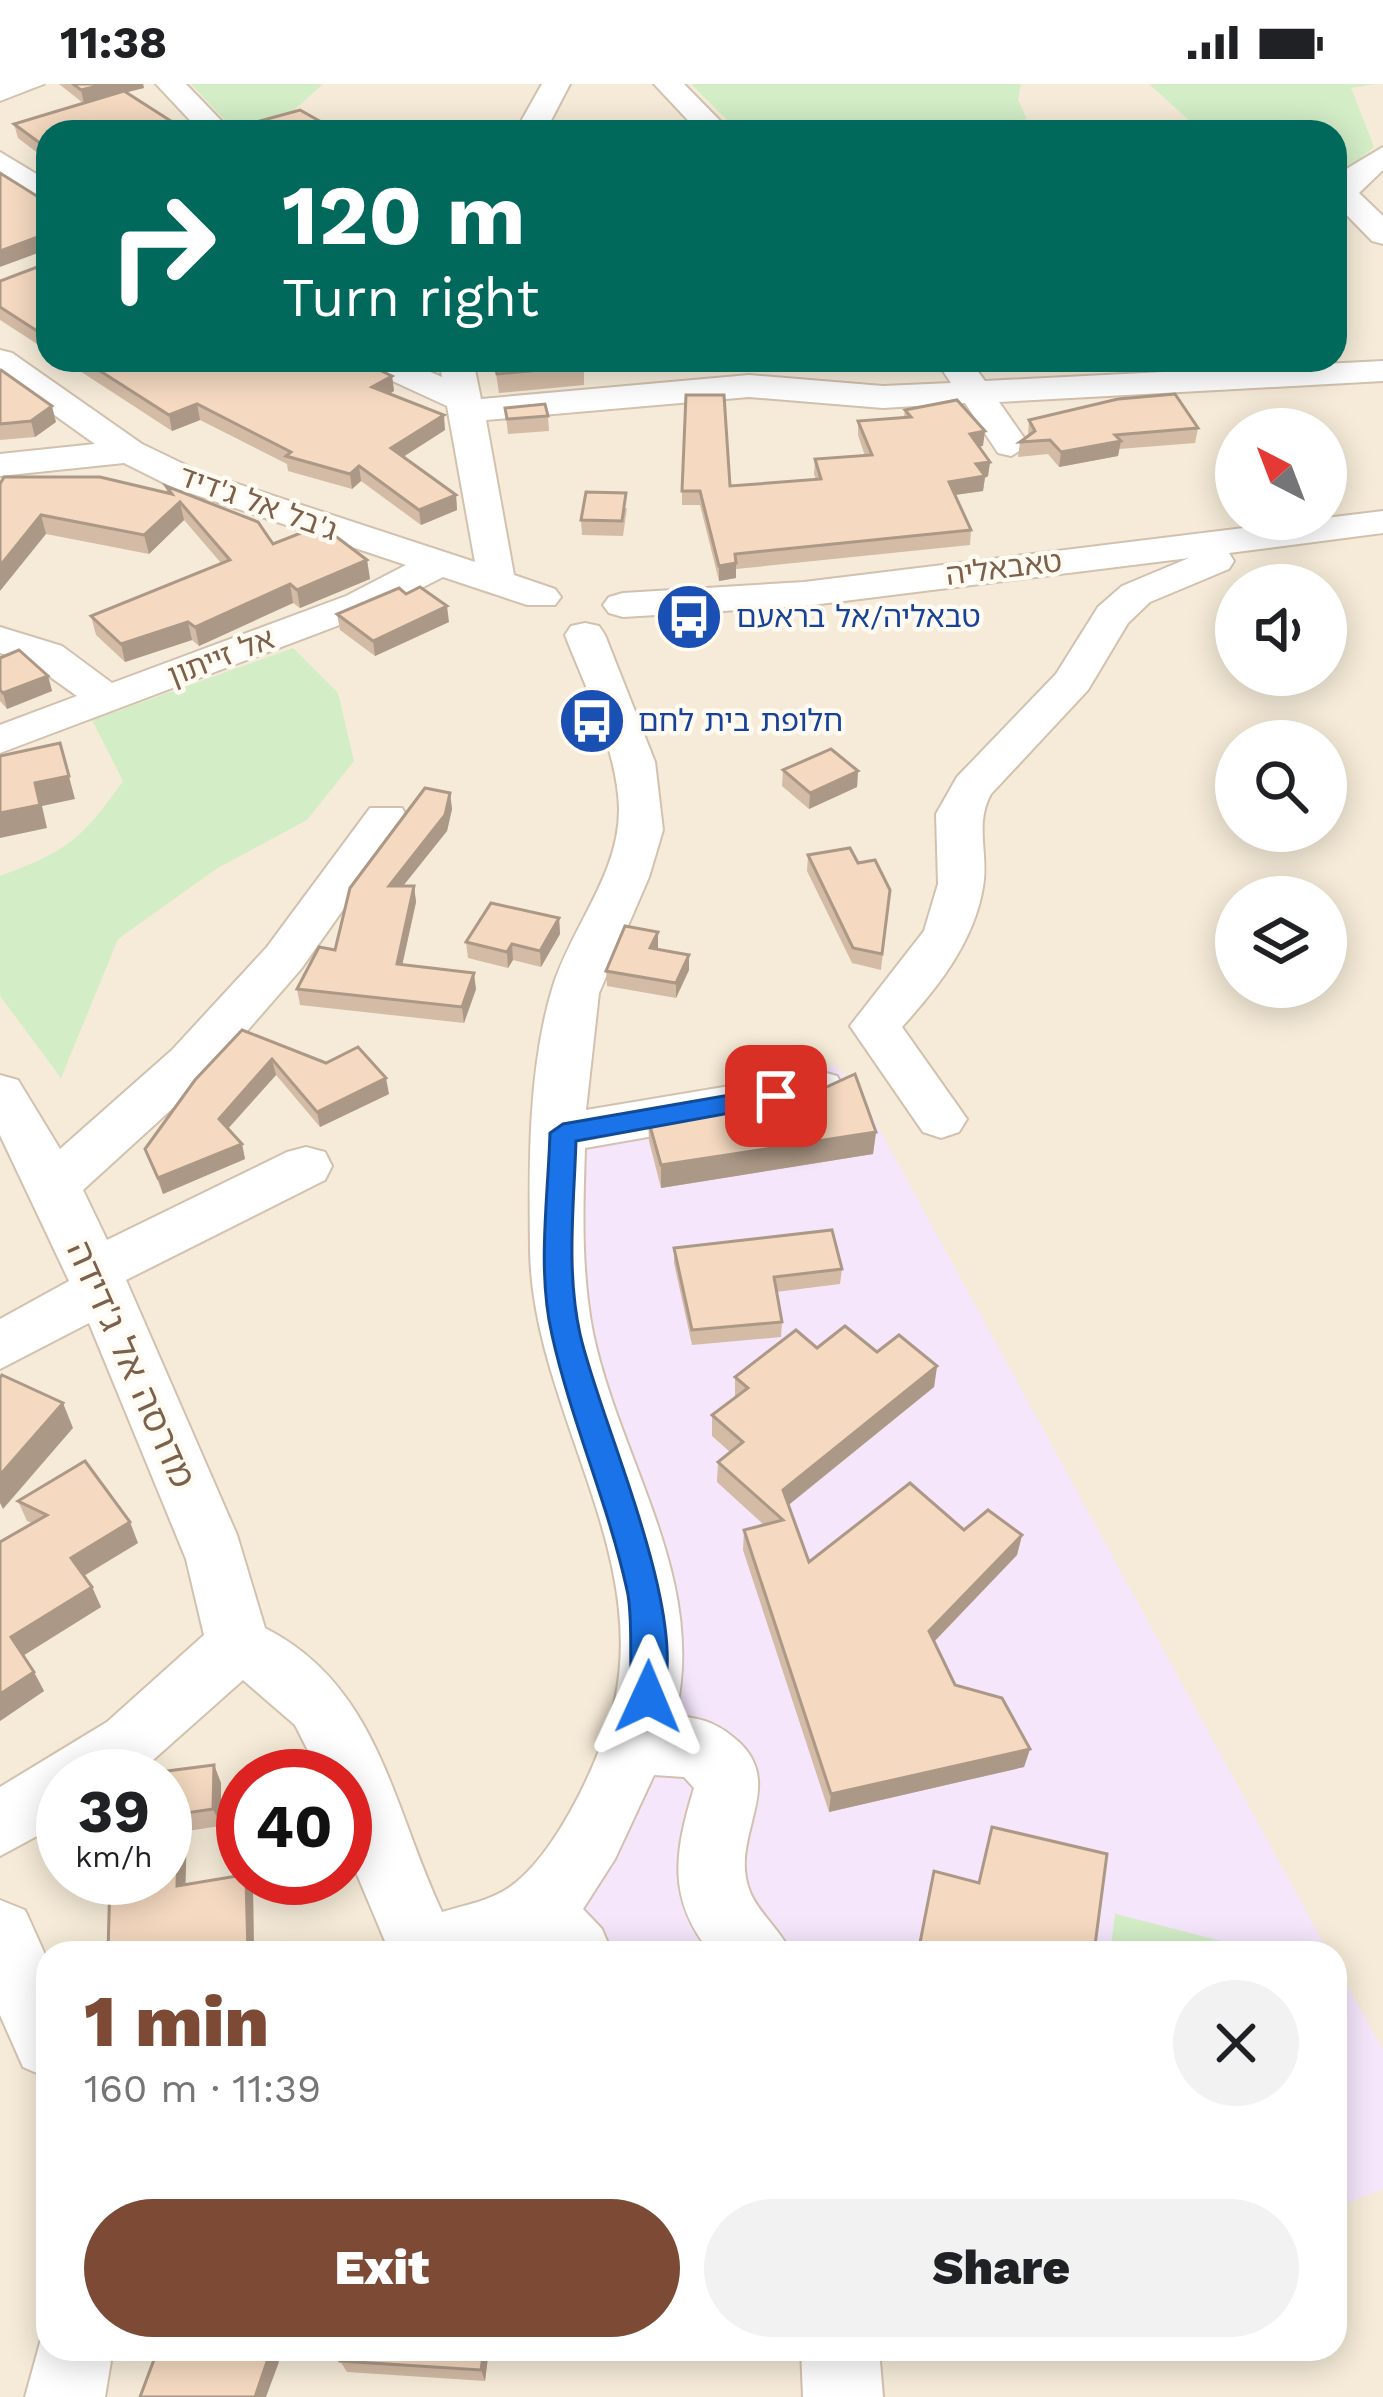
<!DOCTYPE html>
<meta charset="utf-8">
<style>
body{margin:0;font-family:"Work Sans","Noto Sans Hebrew",sans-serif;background:#f2f2f2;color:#202124;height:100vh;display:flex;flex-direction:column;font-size:45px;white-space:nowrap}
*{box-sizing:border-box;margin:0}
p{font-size:39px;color:#757577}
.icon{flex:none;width:66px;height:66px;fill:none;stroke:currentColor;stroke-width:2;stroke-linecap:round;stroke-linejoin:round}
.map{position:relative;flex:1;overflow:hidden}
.side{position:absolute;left:36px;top:1857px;width:1311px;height:420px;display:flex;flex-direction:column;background:#fff;border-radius:36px;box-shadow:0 6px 30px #0003}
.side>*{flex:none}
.top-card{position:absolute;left:36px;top:36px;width:1311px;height:252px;border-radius:36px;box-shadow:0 6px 30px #0003;background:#00695c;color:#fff;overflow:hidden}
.needle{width:78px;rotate:318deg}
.fabs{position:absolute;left:1215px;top:324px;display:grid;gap:24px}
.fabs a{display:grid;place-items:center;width:132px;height:132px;border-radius:50%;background:#fff;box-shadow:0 6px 30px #0003;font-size:60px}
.speed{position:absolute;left:36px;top:1665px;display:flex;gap:24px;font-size:60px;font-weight:700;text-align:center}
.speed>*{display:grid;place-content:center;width:156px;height:156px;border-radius:50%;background:#fff;box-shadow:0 6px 30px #0003;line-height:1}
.speed small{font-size:30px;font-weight:400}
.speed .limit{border:18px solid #d22;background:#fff;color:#111}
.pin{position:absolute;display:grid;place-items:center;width:102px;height:102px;color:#fff;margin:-51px;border-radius:24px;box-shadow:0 6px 18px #0006}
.me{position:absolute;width:132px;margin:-66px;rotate:1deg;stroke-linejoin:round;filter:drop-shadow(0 0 9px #0008)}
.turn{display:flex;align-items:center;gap:42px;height:252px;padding:0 48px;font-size:54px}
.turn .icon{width:156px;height:156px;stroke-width:2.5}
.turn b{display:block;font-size:84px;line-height:102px}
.round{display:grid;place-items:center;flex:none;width:126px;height:126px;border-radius:63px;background:#f2f2f2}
.overview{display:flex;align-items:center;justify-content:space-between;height:204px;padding:0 48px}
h1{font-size:72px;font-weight:800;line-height:90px;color:#7c4a35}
.primary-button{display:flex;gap:24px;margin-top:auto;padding:24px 48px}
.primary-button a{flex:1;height:138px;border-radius:72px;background:#7c4a35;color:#fff;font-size:48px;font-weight:800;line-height:138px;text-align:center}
.primary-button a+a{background:#f2f2f2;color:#202124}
.status{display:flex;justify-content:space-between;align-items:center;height:84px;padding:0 60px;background:#fff;direction:ltr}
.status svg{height:33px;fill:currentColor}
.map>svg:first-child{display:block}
</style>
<div class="status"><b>11:38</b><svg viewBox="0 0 49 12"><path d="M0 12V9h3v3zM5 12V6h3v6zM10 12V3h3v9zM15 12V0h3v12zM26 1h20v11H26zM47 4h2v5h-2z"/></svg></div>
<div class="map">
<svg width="1383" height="2313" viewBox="0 0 1383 2313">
<rect width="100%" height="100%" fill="#fef8ea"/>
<path fill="#f6ebd8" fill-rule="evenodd" d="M0,0H1383V2313H0ZM48,48H1335V276H48ZM1236,345H1326V435H1236ZM1236,501H1326V591H1236ZM1236,657H1326V747H1236ZM1236,813H1326V903H1236ZM63,1692H165V1794H63ZM243,1692H345V1794H243ZM48,1869H1335V2265H48Z"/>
<g fill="#f5e6fb">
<path d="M835,981L859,1008L1329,1869H616L580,1829L679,1602L579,1187L582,1036Z"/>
<path d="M1335,1879L1383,1966V2105L1335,2124Z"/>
</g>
<g fill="#d3edc7">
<path d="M191,0H323L271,47L236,48Z"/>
<path d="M691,0H1021L1018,16L1027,35L950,48L737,46Z"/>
<path d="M1149,0H1375L1351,4L1374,63L1335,95V48H1202Z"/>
<path d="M293,564L338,609L354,677L307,736L216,785L118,855L61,994L0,912V792C66,768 82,755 123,697L92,636Z"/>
<path d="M1115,1830H1116L1268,1869H1110Z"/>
</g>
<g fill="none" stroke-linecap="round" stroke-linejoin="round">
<defs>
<g id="minor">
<path d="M0,0H44L0,17Z"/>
<path d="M156,0H186L232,48H201Z"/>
<path d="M542,0H570L545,48H515Z"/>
<path d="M654,0H684L731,48H699Z"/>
<path d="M1383,63V86L1359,109L1383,132V160L1372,157L1335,119L1338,90Z"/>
<path d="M0,68L48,97V120L0,91Z"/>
<path d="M0,266L12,269L142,360L198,387L475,478L447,322L362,283L357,276H403L442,293L439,276H473L481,315L749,291L883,302L951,299L941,284L948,276L970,277L985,297L1383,277V297L999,318L1029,361L1011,372L998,369L965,319L883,324L749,313L486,336L514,491L555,505L561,513L555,521H527L443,493L374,528L0,669V641L77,612L32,580L0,569V543L62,562L112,599L346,512L406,481L172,403L124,379L0,392V370L95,360L0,292Z"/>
<path d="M1383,427V449L1229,469L1234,477L1229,485L1150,518L1128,539L1088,606L991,710C974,741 989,769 983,803C974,858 938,903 902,943L967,1035L959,1048L941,1054L923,1048L850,942L924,847L938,800L936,730L957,693L1056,590L1098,523L1122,502L1189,474L804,522L623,533L609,529L603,521L609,513L623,509L804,498Z"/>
<path d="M585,539L599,542L605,551L655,678L663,746L649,793L599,909L586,1026L819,987L837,992L844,1005L837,1018L819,1023L585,1064C583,1126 581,1188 593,1249C620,1377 708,1496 675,1632C704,1634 720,1640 741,1660C785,1705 728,1754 750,1808C759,1830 781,1846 791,1869H711C666,1814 675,1767 694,1704L684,1693L654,1691L615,1775L583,1825L602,1845L612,1869H390L345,1762V1692H321L295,1641L243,1596L135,1692H63V1738L0,1772V1703L107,1638L204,1551L186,1475L89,1239L0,1285V1235L69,1197L0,1051V991L18,996L60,1065L172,966L267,863L370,724H402L408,734L301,885L208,992L83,1106L107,1156L287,1068L306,1063L325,1068L332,1082L325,1096L126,1196L237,1451L265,1544C379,1602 392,1722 442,1828C465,1821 490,1817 510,1803C557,1770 603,1671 615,1616C648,1462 531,1318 530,1164C529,1080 528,983 553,902C572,842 620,789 619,724C617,665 586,605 565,551L571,542Z"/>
<path d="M0,1816L25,1826L48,1877V1994L23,1983L0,1931Z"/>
<path d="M46,2237L48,2265H113L105,2313H25Z"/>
<path d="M801,2265H879L883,2313H803Z"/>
</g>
</defs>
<use href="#minor" stroke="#d2c1ae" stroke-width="4"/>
<use href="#minor" fill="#fff" fill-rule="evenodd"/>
</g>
<g fill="#d3bba5">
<path d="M59,0H143L144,4L126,8L48,48V77L18,54L14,40L83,19Z"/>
<path d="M48,179V267L0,236V197Z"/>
<path d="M63,276H358L392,292L394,307L389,310L445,346L403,373L456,411L457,426L421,441L361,397L352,405L288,387L287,380L200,336L172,347Z"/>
<path d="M494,276L584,282V301L499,309Z"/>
<path d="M0,286L56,338L35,353L0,356Z"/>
<path d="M505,324L548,332L549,347L508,350Z"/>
<path d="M905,326L983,362H979L990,378L988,392L985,393L983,407L955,411L971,446L970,461L736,485V494L719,497L700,421H682V407L816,396L814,390L815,375L865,372L858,351V337L904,333Z"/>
<path d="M1029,336L1198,344L1195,359L1119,365L1118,372L1059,383L1048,370L1018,373L1020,358L1028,352Z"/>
<path d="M0,400L167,409L166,402L273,460L324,455L367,476L370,495L300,524L293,519L199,562L192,556L125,578L96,551L91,532L221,479L184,436L149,470L46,450Z"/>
<path d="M627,424L623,452L582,451L581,436Z"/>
<path d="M406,510L449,538L375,572L340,546L337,530Z"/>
<path d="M0,574L48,592L52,607L7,625L0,617Z"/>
<path d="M783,686L858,687L857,703L809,725L782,702Z"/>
<path d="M450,709L452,725L447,747L403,802H414L416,818L402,881L476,905L464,939L300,921L297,905L335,866Z"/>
<path d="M808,771L858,779L890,806L881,886L852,879L807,787Z"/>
<path d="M559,834L560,850L541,883L513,876L508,884L468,874L466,858Z"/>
<path d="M658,848V865L689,886L676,914L607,902L606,887Z"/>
<path d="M242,946L389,1010L320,1043L276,991L228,1045L242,1060L245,1075L163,1110L145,1065Z"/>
<path d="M648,1035L876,1048L873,1070L661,1104L649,1057Z"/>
<path d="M674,1164L842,1185L840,1200L776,1208L782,1238L781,1253L692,1261L674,1179Z"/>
<path d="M817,1264L877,1268L937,1282L934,1303L789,1421L809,1478L964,1446L1022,1451L1017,1471L934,1558L955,1601L1030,1665L1024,1683L829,1728L743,1466L744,1446L764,1441L717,1398L718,1378L730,1368L712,1352V1331L735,1314V1293Z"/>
<path d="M18,1417L138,1459L84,1492L92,1503L101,1523L24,1571L44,1607L0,1637V1458L32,1439L27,1437Z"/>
<path d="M214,1681L221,1699V1742L187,1747L185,1800L253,1807L254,1869H108L110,1798L75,1802L70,1794H165V1692Z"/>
<path d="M342,2265H489L485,2297L347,2288L340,2277Z"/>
</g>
<g fill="#ac9886">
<path d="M106,0H143L144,4L84,19L81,6Z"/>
<path d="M43,151L46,166L0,183V167Z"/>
<path d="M392,292L394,307L374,319L372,303Z"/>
<path d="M197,320L200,336L172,347L169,331Z"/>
<path d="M52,322L56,338L35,353L31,337Z"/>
<path d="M444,331L445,346L392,380L391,364Z"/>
<path d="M985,347L983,362L968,364L970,350Z"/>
<path d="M1121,357L1118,372L1059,383L1061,368Z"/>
<path d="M990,378L988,392L985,393L983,407L947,412L949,398L976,380Z"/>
<path d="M359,382L361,397L352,405L350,390Z"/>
<path d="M456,411L457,426L421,441L419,426Z"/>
<path d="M180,418L184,436L149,470L144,451Z"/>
<path d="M41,431L46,450L0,507V482Z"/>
<path d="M367,476L370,495L300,524L297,506Z"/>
<path d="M736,479V494L719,497V482Z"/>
<path d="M290,500L293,519L199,562L195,543Z"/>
<path d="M447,522L449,538L375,572L373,557Z"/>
<path d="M188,538L192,556L125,578L121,560Z"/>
<path d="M48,592L52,607L7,625L3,609Z"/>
<path d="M60,659L75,715L42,722L47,744L0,754V729L35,699Z"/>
<path d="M858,687L857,703L809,725L810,709Z"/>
<path d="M450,709L452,725L447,747L391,817L389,802Z"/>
<path d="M414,802L416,818L399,896L397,880Z"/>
<path d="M559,834L560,850L541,883L540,867Z"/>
<path d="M658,848V864L650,880V864Z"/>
<path d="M512,860L513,876L508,884L507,868Z"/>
<path d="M689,871V886L676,914V899Z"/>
<path d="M474,889L476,905L464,939L462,923Z"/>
<path d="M272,975L276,991L223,1050L219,1035Z"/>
<path d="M386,994L389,1010L320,1043L317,1028Z"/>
<path d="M876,1048L873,1070L661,1104V1081Z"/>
<path d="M242,1060L245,1075L163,1110L158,1094Z"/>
<path d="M937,1282L934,1303L782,1426L783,1406Z"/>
<path d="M63,1319L73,1344L3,1425L0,1419V1391Z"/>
<path d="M130,1438L138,1459L80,1494L71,1474Z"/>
<path d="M1022,1451L1017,1471L925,1567L929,1547Z"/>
<path d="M92,1503L101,1523L21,1573L11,1553Z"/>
<path d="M34,1588L44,1607L0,1637V1610Z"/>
<path d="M1030,1665L1024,1683L829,1728L831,1710Z"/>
<path d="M214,1681L221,1699V1742L213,1725Z"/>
<path d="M179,1730L187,1747L185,1818L177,1802Z"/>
<path d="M246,1794L253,1807L254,1869H248Z"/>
<path d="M484,2265H489L485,2297L481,2286Z"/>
<path d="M271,2266L279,2278L266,2313H255Z"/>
</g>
<g fill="#f5d9c0" stroke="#ac9886" stroke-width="3">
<path d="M73,0H106L81,6Z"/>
<path d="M124,7L188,48H48V65L14,40Z"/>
<path d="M300,26L339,48H220Z"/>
<path d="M0,89L48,119V155L43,151L0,167Z"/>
<path d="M48,179V254L0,223V197Z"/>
<path d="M83,276H358L392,292L372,303L444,331L391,364L456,411L419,426L359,382L350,390L286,372L291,368L197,320L169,331Z"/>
<path d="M494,276H582L584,282L497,290Z"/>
<path d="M0,286H1L52,322L31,337L0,340Z"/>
<path d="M1175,310L1198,344L1115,351L1121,357L1061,368L1050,356L1020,358L1035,347L1029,336L1118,315Z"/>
<path d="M686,311H724L730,402L821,395L815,375L872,371L858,337L911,333L905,326L957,316L985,347L970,350L990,378L976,380L985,392L949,398L971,446L735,470L736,479L719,482L700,407H682Z"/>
<path d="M545,320L548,332L507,335L505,324Z"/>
<path d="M4,393H100L172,410L166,402L258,438L273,460L311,445L324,455L334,451L367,476L297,506L290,500L195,543L188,538L121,560L91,532L230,476L180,418L144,451L41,431L0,482V400Z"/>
<path d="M586,408L626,409L622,437L581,436Z"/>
<path d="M420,503L447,522L373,557L337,530L399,504L406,510Z"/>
<path d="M19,566L48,592L3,609L0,606V574Z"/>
<path d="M60,659L69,692L35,699L40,721L0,729V672Z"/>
<path d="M831,665L858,687L810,709L783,686Z"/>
<path d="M425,704L450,709L445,731L389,802H414L397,880L474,889L462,923L297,905L319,863L335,866L350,804Z"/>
<path d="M850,764L858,779L875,776L890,806L882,870L853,864L808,771Z"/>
<path d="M491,819L559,834L540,867L512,860L507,868L466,858Z"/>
<path d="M625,842L658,848L650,864L689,871L676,899L606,887Z"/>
<path d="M242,946L326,979L358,963L386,994L317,1028L272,975L219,1035L242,1060L158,1094L145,1065L195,996Z"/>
<path d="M855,990L876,1048L661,1081L648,1035L822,1005Z"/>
<path d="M832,1146L842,1185L774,1193L782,1238L692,1246L674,1164Z"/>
<path d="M845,1242L877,1268L899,1251L937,1282L783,1406L809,1478L910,1399L964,1446L988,1426L1022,1451L929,1547L955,1601L1002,1614L1030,1665L831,1710L744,1446L783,1436L718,1378L743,1358L712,1331L748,1304L735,1293L796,1246L817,1264Z"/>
<path d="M2,1291L63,1319L0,1391V1294Z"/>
<path d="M85,1377L130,1438L71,1474L92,1503L11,1553L34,1588L0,1610V1458L47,1431L18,1417Z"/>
<path d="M214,1681L213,1725L179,1730L177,1802L243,1791V1794H246L248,1869H108L110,1794H165V1692H128Z"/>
<path d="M992,1743L1107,1770L1094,1869H918L934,1787L979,1799Z"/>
<path d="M158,2265H266L271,2266L255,2313H140Z"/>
<path d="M342,2265H484L481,2286L340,2277Z"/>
</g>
<path fill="#1a73e8" stroke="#114b97" stroke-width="3" d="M776,1003L789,1012L785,1019L576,1057C574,1120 566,1187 580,1250C600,1339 696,1542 659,1623L648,1628L636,1623C626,1600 635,1538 627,1506C608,1419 571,1337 552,1251C537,1186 548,1115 550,1049L563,1040Z"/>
<defs>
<symbol id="bus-disc" viewBox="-11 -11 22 22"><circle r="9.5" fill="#1a4fb4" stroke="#fffbf2"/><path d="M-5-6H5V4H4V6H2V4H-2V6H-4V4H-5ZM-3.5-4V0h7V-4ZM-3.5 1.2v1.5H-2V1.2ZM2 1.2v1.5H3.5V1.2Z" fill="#fff"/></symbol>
</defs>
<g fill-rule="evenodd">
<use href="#bus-disc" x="651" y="495" width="76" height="76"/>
<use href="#bus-disc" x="554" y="599" width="76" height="76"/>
</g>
<g text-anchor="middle" stroke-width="9" stroke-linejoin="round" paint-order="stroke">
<g font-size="30" fill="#7b604b" stroke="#fffbf2">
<text transform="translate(258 419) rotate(20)" y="10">ג'בל אל ג'דיד</text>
<text transform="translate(1004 484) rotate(-7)" y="10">טאבאליה</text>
<text transform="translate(221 573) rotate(-21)" y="10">אל זייתון</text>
</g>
<g font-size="30" fill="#164399" stroke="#fffbf2" text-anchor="start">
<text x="736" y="543">טבאליה/אל בראעם</text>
<text x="638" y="647">חלופת בית לחם</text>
</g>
<g font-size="36" fill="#7b604b" stroke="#fffbf2">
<text transform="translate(132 1280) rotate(66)" y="13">מדרסה אל ג'דידה</text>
</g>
</g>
</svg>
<div class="fabs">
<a><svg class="needle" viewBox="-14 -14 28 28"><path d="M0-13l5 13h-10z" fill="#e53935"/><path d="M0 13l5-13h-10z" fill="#757577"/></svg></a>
<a><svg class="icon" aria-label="sound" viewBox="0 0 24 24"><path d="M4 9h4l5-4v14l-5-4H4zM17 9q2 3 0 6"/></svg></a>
<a><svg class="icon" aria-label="search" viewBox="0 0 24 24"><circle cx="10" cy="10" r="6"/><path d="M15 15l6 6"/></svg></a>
<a><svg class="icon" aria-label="layers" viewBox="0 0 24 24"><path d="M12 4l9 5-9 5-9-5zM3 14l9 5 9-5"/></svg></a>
</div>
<div class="speed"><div>39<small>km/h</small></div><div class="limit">40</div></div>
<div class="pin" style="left:776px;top:1012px;background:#d93025"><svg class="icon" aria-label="arrive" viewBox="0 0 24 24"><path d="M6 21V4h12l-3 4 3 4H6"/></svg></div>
<svg class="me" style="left:648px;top:1613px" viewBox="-20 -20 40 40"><path d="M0-17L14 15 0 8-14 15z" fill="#1a73e8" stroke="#fff" stroke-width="4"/></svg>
<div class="top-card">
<div class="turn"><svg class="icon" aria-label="right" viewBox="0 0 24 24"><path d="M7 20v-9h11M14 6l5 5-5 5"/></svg><div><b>120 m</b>Turn right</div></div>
</div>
<section class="side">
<div class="overview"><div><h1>1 min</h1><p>160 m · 11:39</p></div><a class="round"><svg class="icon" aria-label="close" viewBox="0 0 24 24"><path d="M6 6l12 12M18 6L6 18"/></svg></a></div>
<div class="primary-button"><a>Exit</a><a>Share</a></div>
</section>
</div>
